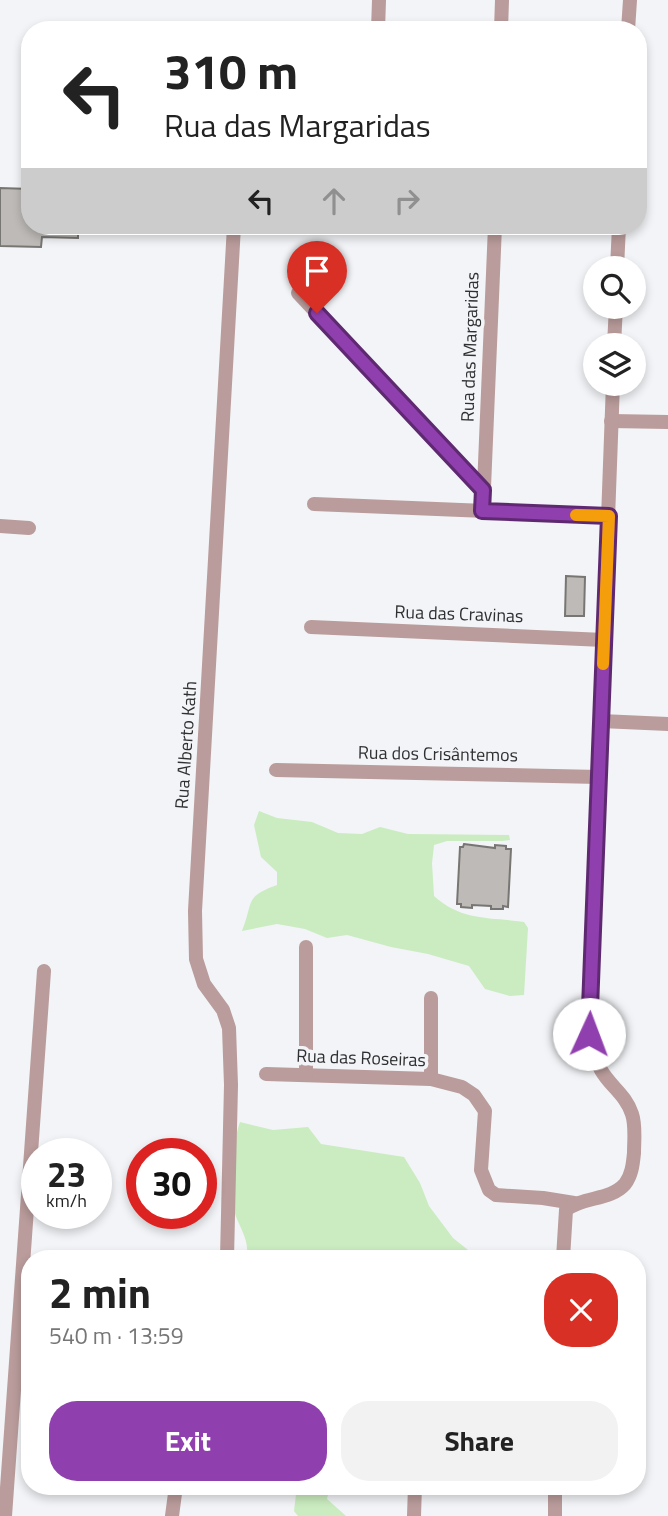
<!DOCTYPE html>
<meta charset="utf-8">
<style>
body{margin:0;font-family:"Titillium Web",sans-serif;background:#f2f2f2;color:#222;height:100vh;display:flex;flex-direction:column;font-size:26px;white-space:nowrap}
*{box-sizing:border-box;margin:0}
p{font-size:23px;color:#767676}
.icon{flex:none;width:38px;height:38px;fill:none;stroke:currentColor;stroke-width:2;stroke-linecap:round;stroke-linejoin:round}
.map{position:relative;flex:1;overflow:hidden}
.side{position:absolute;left:21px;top:1250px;width:625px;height:245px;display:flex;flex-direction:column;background:#fff;border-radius:28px;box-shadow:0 4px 10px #0003}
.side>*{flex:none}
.banner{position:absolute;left:21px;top:21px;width:626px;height:214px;border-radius:28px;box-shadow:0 4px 10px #0003;background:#fff;color:#222;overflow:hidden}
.tools{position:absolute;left:583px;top:256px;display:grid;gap:14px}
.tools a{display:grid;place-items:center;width:63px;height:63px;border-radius:50%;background:#fff;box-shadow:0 4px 10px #0003;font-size:35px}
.speed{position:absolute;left:21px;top:1138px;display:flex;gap:14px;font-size:35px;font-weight:700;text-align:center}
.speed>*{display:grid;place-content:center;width:91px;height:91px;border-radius:50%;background:#fff;box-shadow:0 4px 10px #0003;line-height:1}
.speed small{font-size:18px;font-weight:400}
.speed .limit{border:10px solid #d22;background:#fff;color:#111}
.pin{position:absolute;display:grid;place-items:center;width:60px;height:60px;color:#fff;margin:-72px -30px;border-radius:50% 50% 50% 0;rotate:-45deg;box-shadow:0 0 7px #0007}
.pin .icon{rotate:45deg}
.me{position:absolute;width:77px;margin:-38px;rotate:2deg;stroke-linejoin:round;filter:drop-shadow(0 0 5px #0008)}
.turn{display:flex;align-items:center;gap:24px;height:147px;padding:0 28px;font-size:32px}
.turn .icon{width:91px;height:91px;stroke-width:2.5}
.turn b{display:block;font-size:49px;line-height:60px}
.lanes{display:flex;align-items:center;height:66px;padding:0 28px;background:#0003;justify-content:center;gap:35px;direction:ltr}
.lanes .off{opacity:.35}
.round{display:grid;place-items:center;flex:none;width:74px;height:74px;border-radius:28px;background:#f2f2f2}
.overview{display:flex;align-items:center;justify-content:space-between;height:119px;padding:0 28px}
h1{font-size:42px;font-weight:700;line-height:52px}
.button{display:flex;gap:14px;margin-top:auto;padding:14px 28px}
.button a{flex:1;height:80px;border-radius:28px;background:#903fae;color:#fff;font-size:28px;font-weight:700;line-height:80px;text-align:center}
.button a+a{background:#f2f2f2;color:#222}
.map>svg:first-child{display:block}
</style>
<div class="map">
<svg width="668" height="1516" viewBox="0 0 668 1516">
<rect width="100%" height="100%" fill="#f2f4f7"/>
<g fill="#caecc0">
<path d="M259,811L277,818L312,822L338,833L362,834L380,827L408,834L509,835L510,840L502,841H447L434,845L432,863L434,896C461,921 490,917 524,922L528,928L524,995L510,996L485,989L469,966L428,954L391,947L347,935L327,938L305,929L277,924L242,931C254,901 244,897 277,885V872L261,857L254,825Z"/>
<path d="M240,1122L273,1130L308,1127L321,1144L404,1157L420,1183L429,1206L453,1238L478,1258H246C251,1242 239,1227 234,1211C228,1190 233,1141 240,1122Z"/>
<path d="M297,1486H330L327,1499L346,1516H298L294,1511Z"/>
</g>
<g fill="#bdbab7" stroke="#787673" stroke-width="2">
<path d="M0,188L30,189V226H78V238L42,237L41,247L0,246Z"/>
<path d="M566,576L585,577L584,616H565Z"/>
<path d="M464,844L495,848V845L506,846V849H511L508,907L503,906V909H491V906L472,905V908L461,907V904H457L460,847H463Z"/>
</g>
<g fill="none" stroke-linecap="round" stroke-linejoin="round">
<g stroke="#b99c9b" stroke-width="14">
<path d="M378,30L379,0"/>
<path d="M501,30L502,0"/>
<path d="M628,30L630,0"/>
<path d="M617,268L619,226"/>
<path d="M298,293L483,490"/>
<path d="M614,345L616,306"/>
<path d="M611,421L668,422"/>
<path d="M314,504L609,516"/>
<path d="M483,511L495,226"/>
<path d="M0,526L29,528"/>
<path d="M311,627L604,640"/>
<path d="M601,721L668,724"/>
<path d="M276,770L599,777"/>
<path d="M266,1074L431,1079L462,1087L474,1095L485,1111L481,1170L489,1190L496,1195L543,1198L574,1203"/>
<path d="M306,1075V947"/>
<path d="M431,1079V998"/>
<path d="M227,1258L231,1085L229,1028L223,1010L204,984L196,959L195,911L234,226"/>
<path d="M563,1258L566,1210C583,1196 610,1201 625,1184C632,1175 633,1163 634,1153C634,1140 636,1126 632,1114C626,1095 610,1086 601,1070C594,1058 591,1047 589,1034L613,383"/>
<path d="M5,1516L44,971"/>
<path d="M172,1516L176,1486"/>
<path d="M414,1516L415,1486"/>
<path d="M555,1516V1486"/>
</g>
</g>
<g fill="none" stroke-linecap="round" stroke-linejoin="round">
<defs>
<path id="route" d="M317,313L483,490L482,511L609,516L589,1034"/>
</defs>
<use href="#route" stroke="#5e2971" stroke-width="18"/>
<use href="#route" stroke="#903fae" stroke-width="12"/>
<path stroke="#f59e0b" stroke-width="12" d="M576,515L609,516L603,664"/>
</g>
<g text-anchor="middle" stroke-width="7" stroke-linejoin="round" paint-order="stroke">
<g font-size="18" fill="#2f3031" stroke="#f2f4f7">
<text transform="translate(470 347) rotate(-88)" y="6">Rua das Margaridas</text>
<text transform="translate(459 614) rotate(2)" y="6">Rua das Cravinas</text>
<text transform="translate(186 745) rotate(-86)" y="6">Rua Alberto Kath</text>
<text transform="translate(438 754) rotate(1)" y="6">Rua dos Crisântemos</text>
<text transform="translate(361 1058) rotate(2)" y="6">Rua das Roseiras</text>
</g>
</g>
</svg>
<div class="tools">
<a><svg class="icon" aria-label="search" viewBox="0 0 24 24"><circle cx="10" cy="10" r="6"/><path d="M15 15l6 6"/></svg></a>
<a><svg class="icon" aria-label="layers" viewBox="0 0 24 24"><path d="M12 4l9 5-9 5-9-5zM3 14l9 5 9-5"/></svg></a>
</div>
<div class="speed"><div>23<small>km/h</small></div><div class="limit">30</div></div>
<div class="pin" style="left:317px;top:313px;background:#d93025"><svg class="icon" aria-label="arrive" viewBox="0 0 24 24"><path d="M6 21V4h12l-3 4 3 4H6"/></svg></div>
<svg class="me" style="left:589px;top:1034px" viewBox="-20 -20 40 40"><circle r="19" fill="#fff"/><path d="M0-13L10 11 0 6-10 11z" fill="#903fae"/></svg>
<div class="banner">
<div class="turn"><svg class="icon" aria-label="left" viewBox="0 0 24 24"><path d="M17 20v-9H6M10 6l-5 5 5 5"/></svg><div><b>310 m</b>Rua das Margaridas</div></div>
<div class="lanes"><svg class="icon" aria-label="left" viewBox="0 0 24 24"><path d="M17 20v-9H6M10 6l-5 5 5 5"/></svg><svg class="icon off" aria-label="ahead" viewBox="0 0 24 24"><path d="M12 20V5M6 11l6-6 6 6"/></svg><svg class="icon off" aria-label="right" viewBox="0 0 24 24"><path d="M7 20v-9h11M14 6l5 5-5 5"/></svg></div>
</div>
<section class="side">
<div class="overview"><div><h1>2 min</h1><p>540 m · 13:59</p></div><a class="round" style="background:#d93025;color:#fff"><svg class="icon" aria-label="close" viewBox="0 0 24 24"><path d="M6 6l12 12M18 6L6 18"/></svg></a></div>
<div class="button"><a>Exit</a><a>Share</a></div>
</section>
</div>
